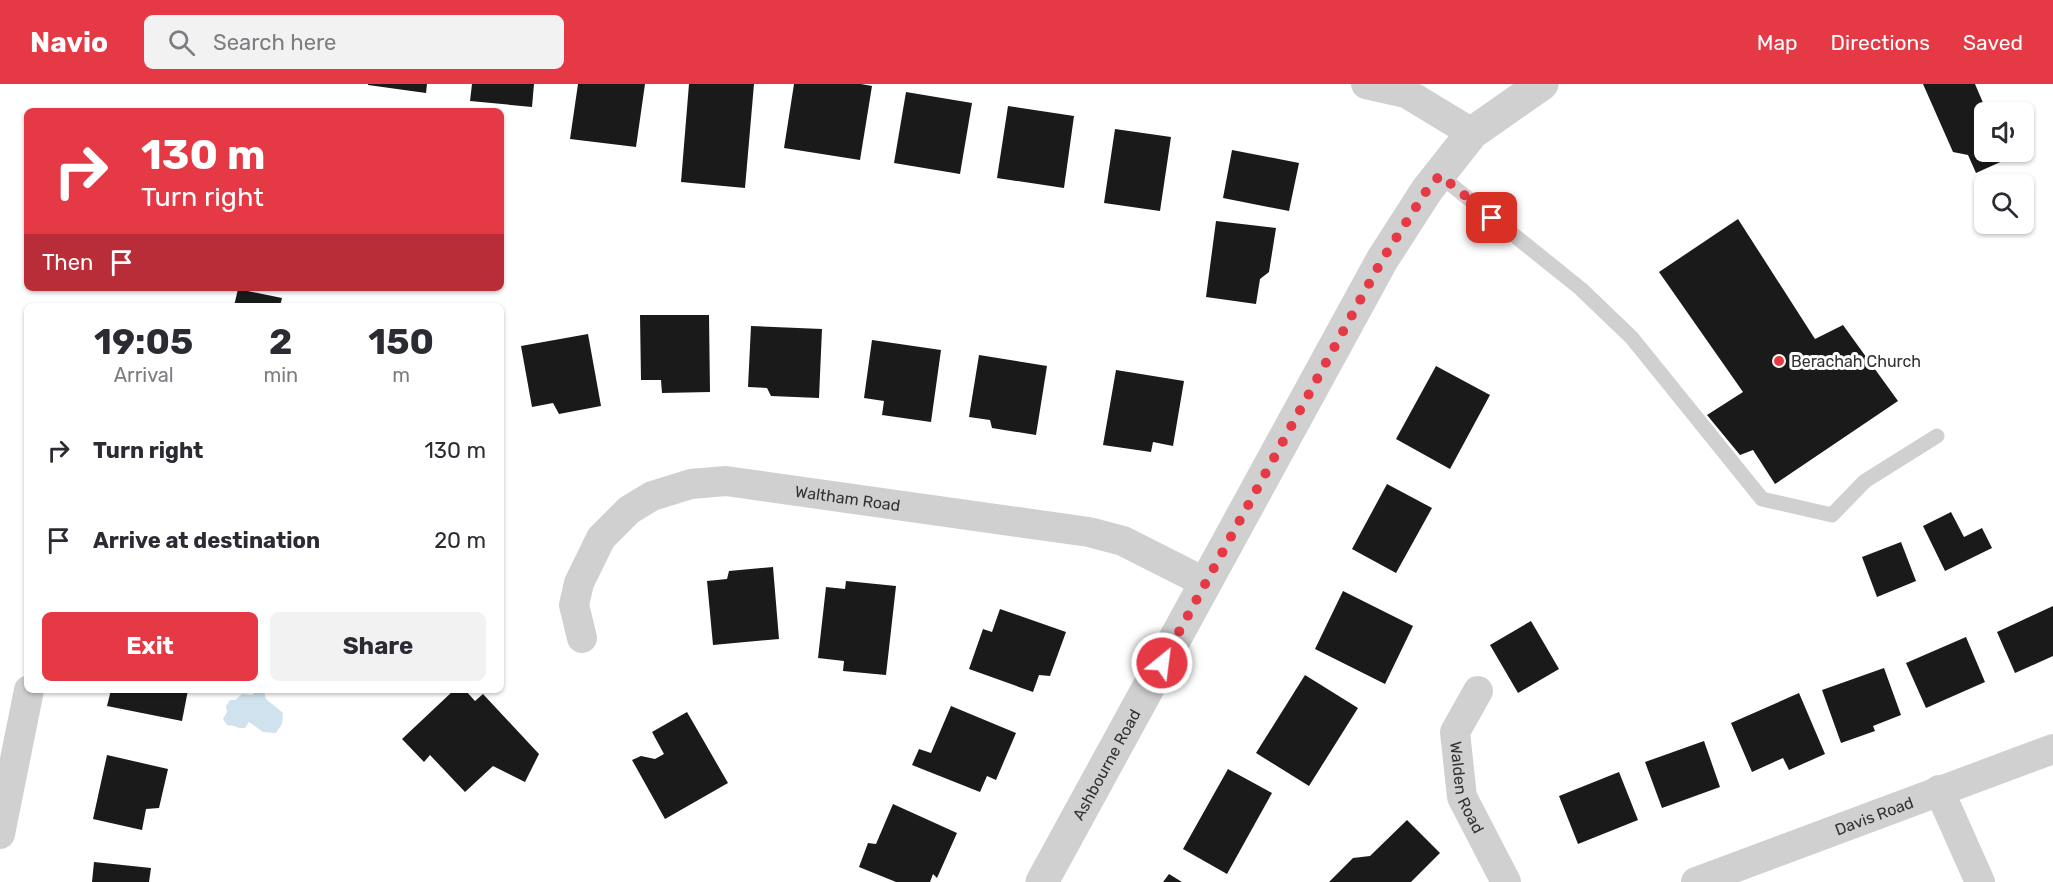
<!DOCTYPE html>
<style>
body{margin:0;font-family:Rubik,sans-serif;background:#f2f2f3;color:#2b2b33;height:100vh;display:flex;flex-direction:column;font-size:22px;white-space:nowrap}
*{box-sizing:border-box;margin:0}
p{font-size:20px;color:#7c7c81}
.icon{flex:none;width:33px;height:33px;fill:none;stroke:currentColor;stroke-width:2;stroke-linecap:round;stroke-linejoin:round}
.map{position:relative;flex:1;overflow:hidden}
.details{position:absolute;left:24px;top:219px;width:480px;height:390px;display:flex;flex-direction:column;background:#fff;border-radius:9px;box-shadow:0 2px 4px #0004}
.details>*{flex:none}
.top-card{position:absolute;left:24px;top:24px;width:480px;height:183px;border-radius:9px;box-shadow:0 2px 4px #0004;background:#e63946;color:#fff;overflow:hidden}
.tools{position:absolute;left:1974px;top:18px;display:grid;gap:12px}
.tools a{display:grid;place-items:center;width:60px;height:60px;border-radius:9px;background:#fff;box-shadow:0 2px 4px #0004;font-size:30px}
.pin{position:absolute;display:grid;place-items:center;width:51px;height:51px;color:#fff;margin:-26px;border-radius:12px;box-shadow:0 3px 9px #0006}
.me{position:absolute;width:66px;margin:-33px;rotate:29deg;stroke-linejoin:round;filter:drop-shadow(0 0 4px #0008)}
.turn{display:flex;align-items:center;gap:21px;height:126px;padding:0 18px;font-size:27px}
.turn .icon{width:78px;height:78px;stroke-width:2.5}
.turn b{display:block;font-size:42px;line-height:51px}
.then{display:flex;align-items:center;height:57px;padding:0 18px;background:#0003;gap:12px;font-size:22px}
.eta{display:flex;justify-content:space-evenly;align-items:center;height:102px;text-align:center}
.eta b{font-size:36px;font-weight:700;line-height:42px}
.button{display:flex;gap:12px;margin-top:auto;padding:12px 18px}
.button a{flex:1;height:69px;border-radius:9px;background:#e63946;color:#fff;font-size:24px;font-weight:700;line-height:69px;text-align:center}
.button a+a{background:#f2f2f3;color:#2b2b33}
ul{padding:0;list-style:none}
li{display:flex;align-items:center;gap:18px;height:90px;padding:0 18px}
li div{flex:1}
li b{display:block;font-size:22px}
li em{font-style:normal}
header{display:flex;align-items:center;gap:36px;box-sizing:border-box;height:84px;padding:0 30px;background:#e63946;color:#fff}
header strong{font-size:28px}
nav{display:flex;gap:33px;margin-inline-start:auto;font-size:21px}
.search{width:420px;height:54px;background:#f2f2f3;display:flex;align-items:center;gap:15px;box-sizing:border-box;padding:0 21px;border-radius:9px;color:#7c7c81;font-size:22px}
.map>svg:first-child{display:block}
</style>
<header>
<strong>Navio</strong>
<div class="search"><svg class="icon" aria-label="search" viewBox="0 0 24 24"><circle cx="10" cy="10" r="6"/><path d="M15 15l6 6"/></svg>Search here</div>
<nav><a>Map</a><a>Directions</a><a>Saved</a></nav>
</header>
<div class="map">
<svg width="2053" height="798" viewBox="0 0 2053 798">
<rect width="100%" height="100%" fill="#fff"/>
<path fill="#cfe2ee" d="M258,606L264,608L266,615L283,629L282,640L276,649L263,648L249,638L245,644C239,645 234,641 227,641L223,635L227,628L226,622L230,616H235L242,610L252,611Z"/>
<g fill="#1a1a1a">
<path d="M368,0H427L426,9L368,1Z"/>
<path d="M472,0H534L532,23L470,17Z"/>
<path d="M578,0H645L636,63L570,55Z"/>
<path d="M689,0H754L745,104L681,98Z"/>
<path d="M794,0H861L872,2L860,76L784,64Z"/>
<path d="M1923,0H1975L1987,28H1984V68H2004L2007,75L1976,89L1968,71L1953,68Z"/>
<path d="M906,8L972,19L960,90L894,79Z"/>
<path d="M1008,22L1074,32L1064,104L997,94Z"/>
<path d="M1115,45L1171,53L1160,127L1104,119Z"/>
<path d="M1232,66L1299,79L1289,127L1223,114Z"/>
<path d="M1738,135L1815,255L1843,241L1898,317L1775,400L1753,366L1740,371L1707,331L1743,308L1659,188Z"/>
<path d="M1216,137L1276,144L1269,188L1260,195L1256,220L1206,213Z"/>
<path d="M238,205L282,214L280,222H234Z"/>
<path d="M640,231H709L710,308L662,309L661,296H641Z"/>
<path d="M751,242L822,245L819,314L771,312L767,304L748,303Z"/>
<path d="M588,250L601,322L559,330L553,319L532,323L521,262Z"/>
<path d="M872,256L941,266L931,338L882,331L884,317L864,314Z"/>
<path d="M979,271L1047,282L1036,351L992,344L990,336L969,333Z"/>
<path d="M1436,282L1490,311L1450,385L1396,355Z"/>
<path d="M1116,286L1184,297L1173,362L1153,358L1151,368L1103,361Z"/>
<path d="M1387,400L1432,424L1396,489L1352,465Z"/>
<path d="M1951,428L1964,453L1982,444L1992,464L1945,487L1923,442Z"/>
<path d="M1901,458L1916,497L1877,513L1862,473Z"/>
<path d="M773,483L779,555L713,561L707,497L727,495L729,487Z"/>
<path d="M846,497L896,502L886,591L843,587L844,577L818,574L826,503L845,505Z"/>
<path d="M1343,507L1413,542L1385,600L1315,565Z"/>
<path d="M2053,522V572L2015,589L1997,548Z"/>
<path d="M1000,525L1066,548L1050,592L1039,591L1033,608L969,585L983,545L992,548Z"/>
<path d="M1531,537L1559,585L1518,609L1490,561Z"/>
<path d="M1966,553L1985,598L1926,624L1906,579Z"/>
<path d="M1884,584L1901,631L1873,642L1875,647L1841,659L1822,606Z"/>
<path d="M1305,591L1358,624L1309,702L1256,669Z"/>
<path d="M111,606H188L182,637L107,622Z"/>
<path d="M454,606H465L475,617L483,610L539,670L525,698L493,682L465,708L430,671L424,678L402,655Z"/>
<path d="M1799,609L1825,670L1789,686L1783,674L1752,688L1731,639Z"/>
<path d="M951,622L1016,649L996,696L987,692L980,708L912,681L919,665L931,669Z"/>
<path d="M687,628L728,699L665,735L632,676L641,672L655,675L664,670L652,648Z"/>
<path d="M1704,657L1720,703L1662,724L1645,678Z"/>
<path d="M107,671L168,685L159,724L146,725L142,746L93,735Z"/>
<path d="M1228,685L1272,709L1227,790L1183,765Z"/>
<path d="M1619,688L1638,736L1578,760L1559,712Z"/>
<path d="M893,720L957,749L937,794L933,790L930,798H896L859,783L868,759L876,760Z"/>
<path d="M1407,736L1440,769L1411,798H1329L1353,774L1370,772Z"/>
<path d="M94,778L151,784L149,798H92Z"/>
<path d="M1169,790L1182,798H1163Z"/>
</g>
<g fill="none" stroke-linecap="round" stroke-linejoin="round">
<path stroke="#d0d0d0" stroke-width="15" d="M1439,91L1581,205L1632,254L1762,415L1832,431L1865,397L1937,352"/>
<g stroke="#d0d0d0" stroke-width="30">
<path d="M1366,0L1406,9L1472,49"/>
<path id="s1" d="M582,554L574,521L579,499L601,454L629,426L652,412L691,400L726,397L1089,448L1123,457L1206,499"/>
<path id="s2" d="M1478,607L1455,648L1462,713L1506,798"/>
<path d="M1939,706L1980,798"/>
<path d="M0,750L29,606"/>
<path id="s3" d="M1696,798L2053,665"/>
</g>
<path stroke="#d0d0d0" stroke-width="33" id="s4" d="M1042,798L1382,176L1427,106L1472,49L1542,0"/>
</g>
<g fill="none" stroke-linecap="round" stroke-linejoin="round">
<path stroke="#e63946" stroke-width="10" stroke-dasharray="0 18" d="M1162,579L1382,176L1427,106L1440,91L1492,134"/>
</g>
<circle fill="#e63946" stroke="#fff" stroke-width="2" cx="1779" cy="277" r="6"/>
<g text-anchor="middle" stroke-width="6" stroke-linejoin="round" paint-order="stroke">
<g font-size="16" fill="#333" stroke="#fff" text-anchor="start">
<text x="1791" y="283">Berachah Church</text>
</g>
<g font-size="16" fill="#333" stroke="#fff">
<text dy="6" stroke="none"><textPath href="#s1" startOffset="372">Waltham Road</textPath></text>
<text dy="6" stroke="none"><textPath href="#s4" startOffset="134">Ashbourne Road</textPath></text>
<text dy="6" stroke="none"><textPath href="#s2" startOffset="104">Walden Road</textPath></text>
<text dy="6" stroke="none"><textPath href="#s3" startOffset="190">Davis Road</textPath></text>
</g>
</g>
</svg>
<div class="tools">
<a><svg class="icon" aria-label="sound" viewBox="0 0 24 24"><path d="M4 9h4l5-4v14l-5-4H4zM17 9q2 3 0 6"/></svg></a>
<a><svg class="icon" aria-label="search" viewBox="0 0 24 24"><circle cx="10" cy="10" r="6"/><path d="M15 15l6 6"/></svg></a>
</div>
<div class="pin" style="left:1492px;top:134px;background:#d93025"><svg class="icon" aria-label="arrive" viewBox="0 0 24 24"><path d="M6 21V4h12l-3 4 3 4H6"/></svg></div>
<svg class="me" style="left:1162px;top:579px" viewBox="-20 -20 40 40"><circle r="17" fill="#e63946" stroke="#fff" stroke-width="3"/><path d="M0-11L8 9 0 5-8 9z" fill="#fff"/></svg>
<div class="top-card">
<div class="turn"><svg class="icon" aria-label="right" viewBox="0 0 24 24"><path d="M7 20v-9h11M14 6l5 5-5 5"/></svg><div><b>130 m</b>Turn right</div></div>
<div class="then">Then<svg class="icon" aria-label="arrive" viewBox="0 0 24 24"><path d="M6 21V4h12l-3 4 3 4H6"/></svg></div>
</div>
<section class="details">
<div class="eta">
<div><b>19:05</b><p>Arrival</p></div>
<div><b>2</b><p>min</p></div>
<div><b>150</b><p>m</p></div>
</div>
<ul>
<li><svg class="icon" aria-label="right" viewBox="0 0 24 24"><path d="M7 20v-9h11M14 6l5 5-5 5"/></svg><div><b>Turn right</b></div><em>130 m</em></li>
<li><svg class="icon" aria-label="arrive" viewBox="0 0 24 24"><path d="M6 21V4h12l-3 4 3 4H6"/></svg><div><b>Arrive at destination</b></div><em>20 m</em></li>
</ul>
<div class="button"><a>Exit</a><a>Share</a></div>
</section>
</div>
